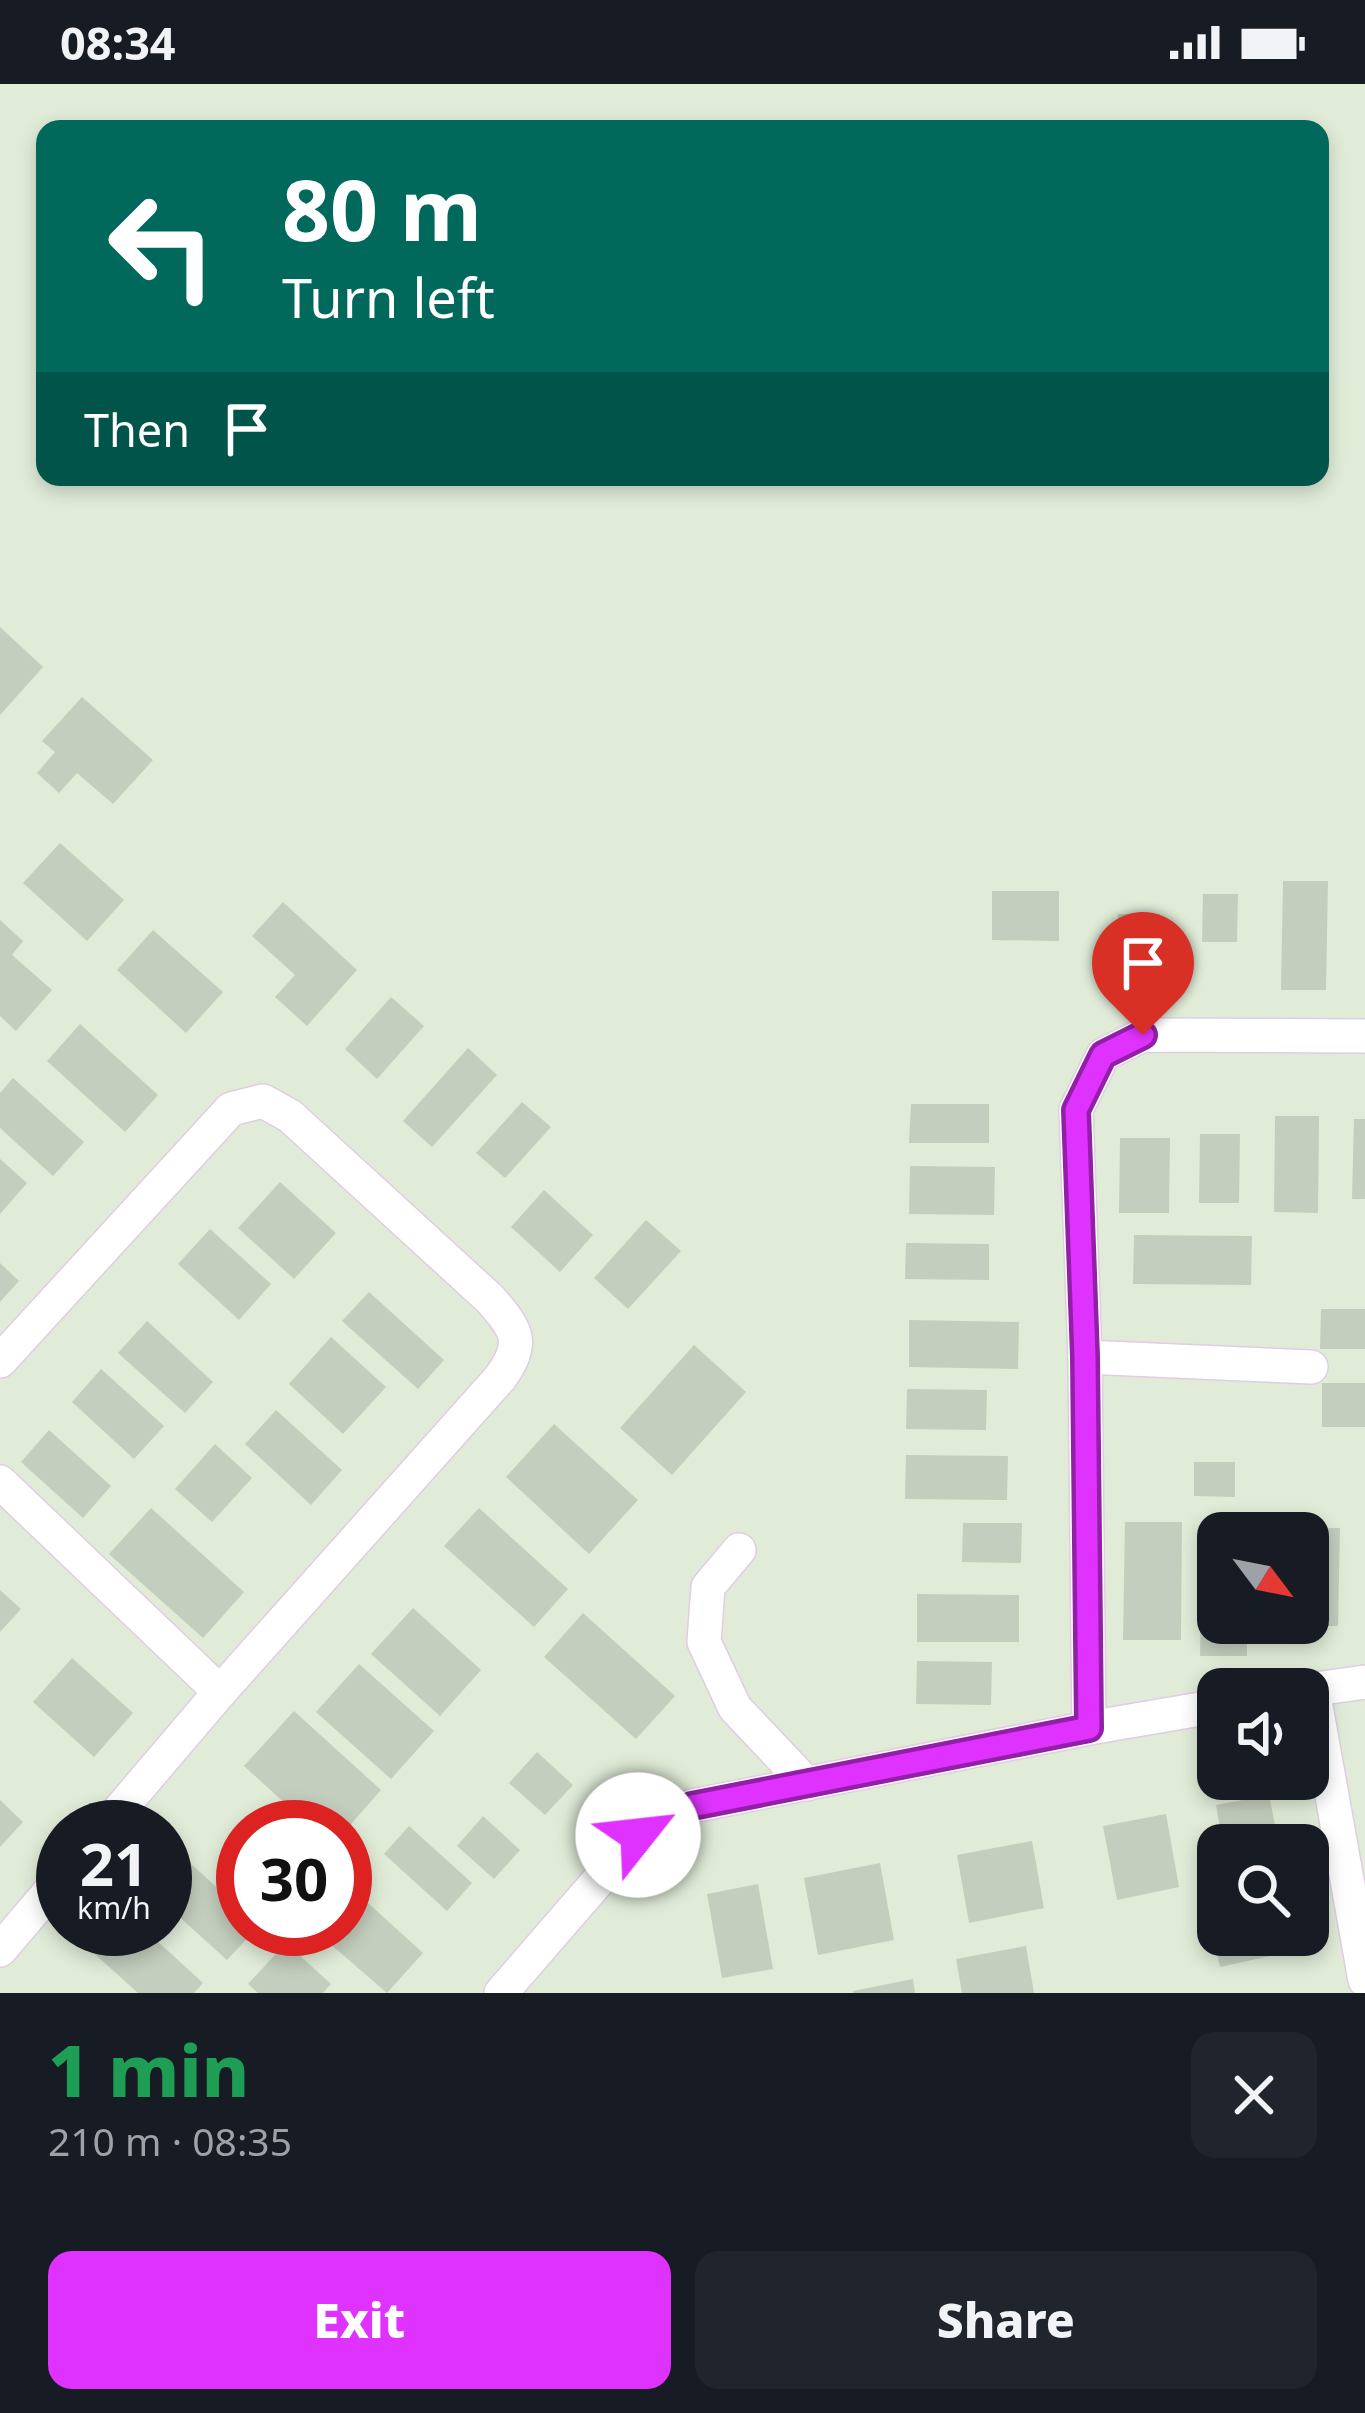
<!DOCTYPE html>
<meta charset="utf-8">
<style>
body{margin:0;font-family:"Noto Sans",sans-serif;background:#20242c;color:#f1f3f6;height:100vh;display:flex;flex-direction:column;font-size:45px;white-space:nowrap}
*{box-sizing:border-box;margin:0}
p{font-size:39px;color:#9ea1a6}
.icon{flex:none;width:66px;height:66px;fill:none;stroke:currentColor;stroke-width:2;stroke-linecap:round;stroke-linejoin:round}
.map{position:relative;height:1909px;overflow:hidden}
.details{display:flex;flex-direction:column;background:#171b24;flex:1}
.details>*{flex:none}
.hud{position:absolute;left:36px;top:36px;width:1293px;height:366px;border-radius:24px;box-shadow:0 6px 18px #0003;background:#00695c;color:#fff;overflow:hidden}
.needle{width:78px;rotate:122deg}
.controls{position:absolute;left:1197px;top:1428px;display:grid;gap:24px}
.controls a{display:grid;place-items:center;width:132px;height:132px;border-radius:24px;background:#171b24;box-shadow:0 6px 18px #0003;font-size:60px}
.speed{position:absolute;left:36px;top:1716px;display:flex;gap:24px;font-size:60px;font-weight:700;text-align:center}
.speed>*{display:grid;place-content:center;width:156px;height:156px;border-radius:50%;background:#171b24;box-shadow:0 6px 18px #0003;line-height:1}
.speed small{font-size:30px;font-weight:400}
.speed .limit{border:18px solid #d22;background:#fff;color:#111}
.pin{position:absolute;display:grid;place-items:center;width:102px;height:102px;color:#fff;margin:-123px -51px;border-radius:50% 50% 50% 0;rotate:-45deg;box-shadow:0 0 12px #0007}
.pin .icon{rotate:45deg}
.me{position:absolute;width:132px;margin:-66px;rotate:61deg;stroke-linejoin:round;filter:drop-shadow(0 0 9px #0008)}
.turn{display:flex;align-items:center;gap:42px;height:252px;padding:0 48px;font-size:54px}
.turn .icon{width:156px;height:156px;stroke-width:2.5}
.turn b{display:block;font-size:84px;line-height:102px}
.then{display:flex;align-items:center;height:114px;padding:0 48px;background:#0003;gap:24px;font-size:45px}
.round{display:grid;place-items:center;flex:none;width:126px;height:126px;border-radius:24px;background:#20242c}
.overview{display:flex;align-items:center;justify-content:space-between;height:204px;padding:0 48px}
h1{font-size:72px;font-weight:800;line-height:90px;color:#1e9e55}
.primary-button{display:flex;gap:24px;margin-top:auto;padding:24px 48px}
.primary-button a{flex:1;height:138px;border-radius:24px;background:#e032ff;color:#fff;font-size:48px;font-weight:800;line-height:138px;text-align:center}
.primary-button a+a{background:#20242c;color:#f1f3f6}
.status{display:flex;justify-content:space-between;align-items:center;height:84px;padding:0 60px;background:#171b24;direction:ltr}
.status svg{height:33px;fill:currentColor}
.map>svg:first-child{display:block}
</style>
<div class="status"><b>08:34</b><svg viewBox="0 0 49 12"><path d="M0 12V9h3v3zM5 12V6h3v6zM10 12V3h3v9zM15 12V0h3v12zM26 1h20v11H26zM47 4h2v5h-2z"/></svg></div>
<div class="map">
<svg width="1365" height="1909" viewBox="0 0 1365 1909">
<rect width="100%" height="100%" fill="#e0ecd8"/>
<g fill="#c3cebe">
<path d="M0,543L43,583L0,631Z"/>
<path d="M82,613L153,676L113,720L77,689L59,709L37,689L55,668L42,657Z"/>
<path d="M60,759L124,816L87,857L23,799Z"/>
<path d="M1283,797H1328L1326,906H1281Z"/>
<path d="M992,807H1059V857L992,856Z"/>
<path d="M1203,810H1238L1237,858H1202Z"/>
<path d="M283,818L357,886L307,942L275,913L295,891L252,852Z"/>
<path d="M1118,830H1160L1159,922L1117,921Z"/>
<path d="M0,836L23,857L12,871L52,906L16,947L0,932Z"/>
<path d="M153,846L223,908L186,949L117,886Z"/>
<path d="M391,913L424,942L377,995L345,965Z"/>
<path d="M80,940L158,1011L125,1048L47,977Z"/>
<path d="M468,964L497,991L432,1063L403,1037Z"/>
<path d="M13,994L84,1058L53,1092L0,1044V1009Z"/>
<path d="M522,1018L551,1043L505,1094L476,1069Z"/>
<path d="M911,1020H989V1059H909Z"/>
<path d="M1275,1032H1319L1318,1129L1274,1128Z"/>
<path d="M1354,1035H1365V1115H1352Z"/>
<path d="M1200,1050H1240L1239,1119H1199Z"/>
<path d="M1120,1054H1170L1169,1129H1119Z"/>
<path d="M0,1075L27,1099L0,1130Z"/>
<path d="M910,1082L995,1083L994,1131L909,1130Z"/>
<path d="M280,1098L336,1149L294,1195L238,1144Z"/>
<path d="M544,1106L593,1151L560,1188L511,1143Z"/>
<path d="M646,1136L681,1167L628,1225L594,1194Z"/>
<path d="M210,1145L271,1200L239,1236L178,1180Z"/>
<path d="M1134,1151L1252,1152L1251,1201L1133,1200Z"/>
<path d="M906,1159L989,1160V1196L905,1195Z"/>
<path d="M0,1179L19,1197L0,1218Z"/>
<path d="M369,1208L444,1276L418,1305L342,1237Z"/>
<path d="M1321,1225H1365V1265H1320Z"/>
<path d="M909,1236L1019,1238L1018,1285L909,1283Z"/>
<path d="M147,1237L213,1298L185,1329L118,1269Z"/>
<path d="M331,1253L386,1303L343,1350L289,1300Z"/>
<path d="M694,1261L746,1308L672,1391L620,1344Z"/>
<path d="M101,1285L164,1342L134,1375L72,1318Z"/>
<rect x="1322" y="1299" width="43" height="44"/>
<path d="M907,1305L987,1306L986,1346L906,1345Z"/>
<path d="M276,1326L342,1386L311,1421L245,1360Z"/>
<path d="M554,1340L638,1416L589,1470L506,1393Z"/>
<path d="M49,1346L111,1402L83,1434L21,1378Z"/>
<path d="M215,1360L252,1394L212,1438L175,1405Z"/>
<path d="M906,1371L1008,1372L1007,1416L905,1415Z"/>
<path d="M1194,1378H1235V1413L1194,1412Z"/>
<path d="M151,1424L244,1508L203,1554L109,1470Z"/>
<path d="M479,1424L568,1505L534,1543L444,1462Z"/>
<path d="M1125,1438H1182L1181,1556H1123Z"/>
<path d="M963,1439H1022L1021,1479L962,1478Z"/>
<path d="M1285,1444H1340L1338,1542H1308V1449H1285Z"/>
<path d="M1202,1465H1218V1539H1247V1572H1200Z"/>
<path d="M0,1506L21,1525L0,1548Z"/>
<path d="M917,1510L1019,1511V1558H917Z"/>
<path d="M413,1524L481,1586L440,1632L371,1570Z"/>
<path d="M583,1529L675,1612L636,1655L544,1573Z"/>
<path d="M72,1574L133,1629L94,1673L33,1618Z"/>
<path d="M917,1577L992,1578L991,1621L916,1620Z"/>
<path d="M359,1580L434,1647L391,1695L316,1628Z"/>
<path d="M294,1627L381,1706L345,1747V1743H311L244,1682Z"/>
<path d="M537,1668L573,1701L545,1731L509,1699Z"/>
<path d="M1269,1711L1279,1761H1223L1216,1721Z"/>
<path d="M0,1716L23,1738L0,1763Z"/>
<path d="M251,1730L266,1743H243V1778L223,1760Z"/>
<path d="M1166,1730L1179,1803L1117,1816L1103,1742Z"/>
<path d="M483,1732L520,1766L494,1795L457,1762Z"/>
<path d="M409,1742L472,1799L447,1827L384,1770Z"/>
<path d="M1032,1757L1044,1824L969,1839L957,1771Z"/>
<path d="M180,1770L243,1827V1845H256L227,1876L165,1820V1786Z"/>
<path d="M880,1779L894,1856L818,1871L804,1794Z"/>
<path d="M347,1800L423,1869L387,1909L313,1845H345V1803Z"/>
<path d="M758,1800L773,1885L722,1894L707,1810Z"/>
<path d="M1218,1833V1851H1302L1305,1864L1220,1883L1210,1835Z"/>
<path d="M102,1845H144L203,1899L194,1909H138L86,1862Z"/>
<path d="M286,1859L331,1900L323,1909H258L248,1900Z"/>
<path d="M1026,1862L1034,1909H962L956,1875Z"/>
<path d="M913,1895L915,1909H853V1907Z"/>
</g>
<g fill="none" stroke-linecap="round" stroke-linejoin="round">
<defs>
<g id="minor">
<path d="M1085,1273L1311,1283"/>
<path d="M0,1277L231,1025L263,1017L290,1032L490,1215C517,1246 526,1258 500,1294L220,1608L105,1743"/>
<path d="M0,1398L220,1608"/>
<path d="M739,1466L708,1503L704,1558L735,1624L807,1700"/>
<path d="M1308,1606L1365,1598"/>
<path d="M1313,1606L1365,1896"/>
<path d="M1089,1644L1085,1273L1076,1026L1103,971L1143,951L1365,952"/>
<path d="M0,1866L63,1792"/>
<path d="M501,1909L638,1751L692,1722L1089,1644L1218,1622"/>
</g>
</defs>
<use href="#minor" stroke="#e0cde3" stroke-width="36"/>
<use href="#minor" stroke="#fff" stroke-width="33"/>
</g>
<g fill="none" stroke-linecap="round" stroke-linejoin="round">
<defs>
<path id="route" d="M638,1751L692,1722L1089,1644L1085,1273L1076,1026L1103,971L1143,951"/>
</defs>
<use href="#route" stroke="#9220a6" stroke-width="30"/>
<use href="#route" stroke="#e032ff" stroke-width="21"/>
</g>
</svg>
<div class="controls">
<a><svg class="needle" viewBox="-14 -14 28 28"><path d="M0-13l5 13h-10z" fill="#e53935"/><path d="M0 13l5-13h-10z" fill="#9ea1a6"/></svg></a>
<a><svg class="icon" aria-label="sound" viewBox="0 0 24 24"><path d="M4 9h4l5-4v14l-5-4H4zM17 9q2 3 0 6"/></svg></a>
<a><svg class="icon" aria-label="search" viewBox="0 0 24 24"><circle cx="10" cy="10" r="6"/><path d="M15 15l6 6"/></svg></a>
</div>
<div class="speed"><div>21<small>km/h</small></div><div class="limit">30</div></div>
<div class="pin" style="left:1143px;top:951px;background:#d93025"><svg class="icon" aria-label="arrive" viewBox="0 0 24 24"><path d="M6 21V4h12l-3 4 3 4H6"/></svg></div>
<svg class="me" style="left:638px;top:1751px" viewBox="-20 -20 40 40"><circle r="19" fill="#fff"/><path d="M0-13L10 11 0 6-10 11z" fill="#e032ff"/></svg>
<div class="hud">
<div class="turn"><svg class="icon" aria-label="left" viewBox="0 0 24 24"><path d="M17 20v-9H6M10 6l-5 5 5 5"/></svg><div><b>80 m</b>Turn left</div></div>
<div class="then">Then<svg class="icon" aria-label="arrive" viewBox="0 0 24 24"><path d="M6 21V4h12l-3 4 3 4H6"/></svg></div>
</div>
</div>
<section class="details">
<div class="overview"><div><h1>1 min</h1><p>210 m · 08:35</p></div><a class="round"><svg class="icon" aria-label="close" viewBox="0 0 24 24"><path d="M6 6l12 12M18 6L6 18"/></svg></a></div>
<div class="primary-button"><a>Exit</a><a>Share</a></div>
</section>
